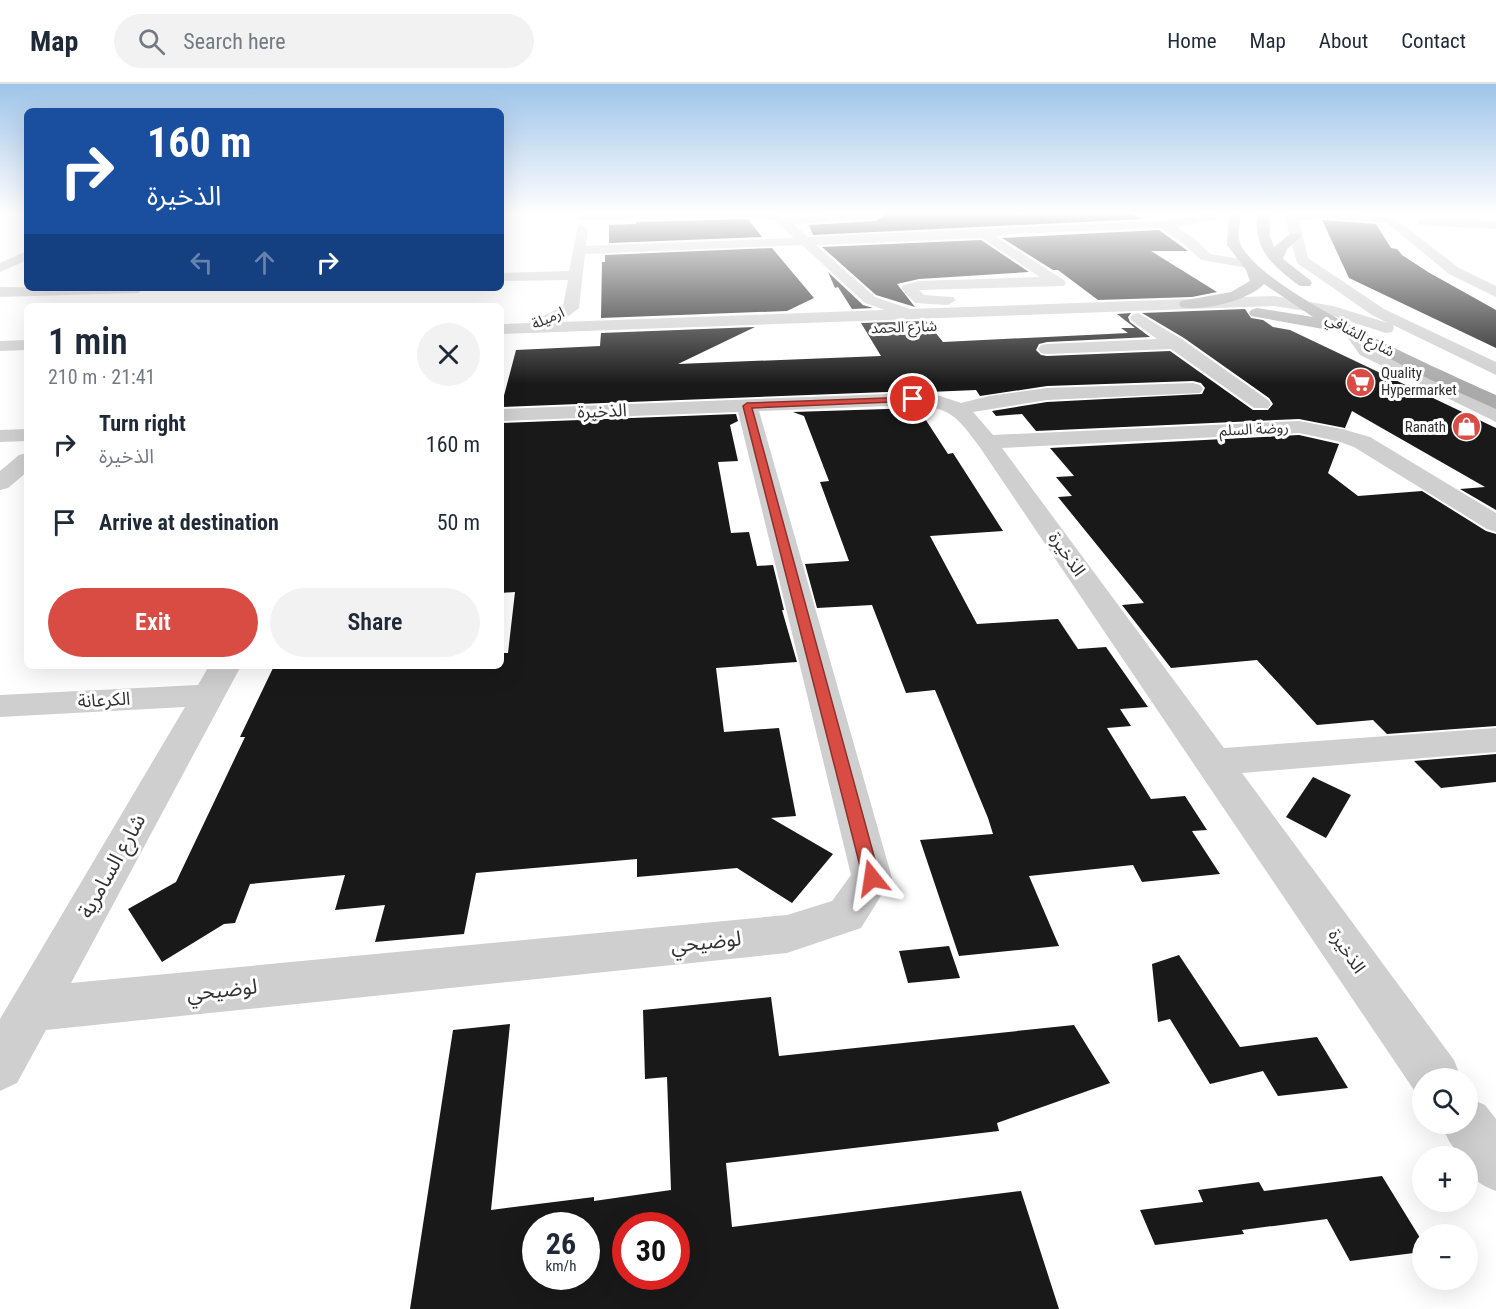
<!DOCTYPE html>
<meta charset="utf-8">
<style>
body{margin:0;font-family:"Roboto Condensed","Noto Sans Arabic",sans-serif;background:#f2f2f3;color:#1f2937;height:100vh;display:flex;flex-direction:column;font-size:22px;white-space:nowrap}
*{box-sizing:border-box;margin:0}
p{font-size:20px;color:#747a83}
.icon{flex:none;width:33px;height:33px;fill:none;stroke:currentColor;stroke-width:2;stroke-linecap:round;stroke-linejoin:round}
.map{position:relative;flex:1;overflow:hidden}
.details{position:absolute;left:24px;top:219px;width:480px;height:366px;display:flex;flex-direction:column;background:#fff;border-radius:9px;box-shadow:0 6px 24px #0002}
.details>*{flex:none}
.banner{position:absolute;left:24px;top:24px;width:480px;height:183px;border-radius:9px;box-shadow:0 6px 24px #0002;background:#1a4fa0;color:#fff;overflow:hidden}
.fabs{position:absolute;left:1412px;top:984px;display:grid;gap:12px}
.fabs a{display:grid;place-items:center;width:66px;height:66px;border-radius:50%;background:#fff;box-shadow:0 6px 24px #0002;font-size:30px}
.speed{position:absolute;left:522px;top:1128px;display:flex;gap:12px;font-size:30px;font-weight:700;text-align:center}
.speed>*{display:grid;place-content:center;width:78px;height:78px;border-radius:50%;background:#fff;box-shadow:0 6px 24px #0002;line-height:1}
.speed small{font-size:15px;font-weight:400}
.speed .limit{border:9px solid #d22;background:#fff;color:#111}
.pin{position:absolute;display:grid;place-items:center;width:51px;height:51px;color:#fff;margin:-26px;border:3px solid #fff;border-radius:50%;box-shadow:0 2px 6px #0007}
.me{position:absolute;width:66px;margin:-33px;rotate:345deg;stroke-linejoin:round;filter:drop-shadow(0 0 4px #0008)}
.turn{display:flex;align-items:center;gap:21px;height:126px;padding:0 24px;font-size:27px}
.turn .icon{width:78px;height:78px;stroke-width:2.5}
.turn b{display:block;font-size:42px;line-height:51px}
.lanes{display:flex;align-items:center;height:57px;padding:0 24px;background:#0003;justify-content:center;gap:30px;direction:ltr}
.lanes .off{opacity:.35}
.round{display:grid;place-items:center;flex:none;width:63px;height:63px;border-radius:32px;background:#f2f2f3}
.head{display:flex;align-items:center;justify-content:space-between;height:102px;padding:0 24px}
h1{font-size:36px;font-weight:600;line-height:45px}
.action{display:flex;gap:12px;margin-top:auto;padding:12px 24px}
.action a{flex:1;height:69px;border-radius:36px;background:#d94c44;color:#fff;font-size:24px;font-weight:600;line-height:69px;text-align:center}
.action a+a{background:#f2f2f3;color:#1f2937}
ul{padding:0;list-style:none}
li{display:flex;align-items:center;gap:18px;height:78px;padding:0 24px}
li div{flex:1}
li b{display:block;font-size:22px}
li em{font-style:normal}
header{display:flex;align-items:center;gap:36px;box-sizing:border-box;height:84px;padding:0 30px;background:#fff;border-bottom:2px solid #e0e1e3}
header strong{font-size:28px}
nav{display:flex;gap:33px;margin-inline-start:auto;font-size:21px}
.search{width:420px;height:54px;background:#f2f2f3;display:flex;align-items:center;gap:15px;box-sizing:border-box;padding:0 21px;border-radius:33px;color:#747a83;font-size:22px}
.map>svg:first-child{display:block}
</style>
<header>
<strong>Map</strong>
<div class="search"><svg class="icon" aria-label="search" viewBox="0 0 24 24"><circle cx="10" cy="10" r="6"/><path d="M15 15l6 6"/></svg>Search here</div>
<nav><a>Home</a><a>Map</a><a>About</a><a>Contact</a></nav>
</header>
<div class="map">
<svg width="1496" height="1225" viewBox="0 0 1496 1225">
<rect width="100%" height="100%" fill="#fff"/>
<g fill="#191919" fill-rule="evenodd">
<path d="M882,129H1128L1143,135L813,151L809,141L875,137L882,133Z"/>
<path d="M748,135L762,153L609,159V141L636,140V138Z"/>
<path d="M1322,136L1376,140L1391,164L1397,165L1402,171L1428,188L1496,226V264L1349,194Z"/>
<path d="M1159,146L1188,167H1151L1217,208L1192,213L1098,216L1058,186H1053L1002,154Z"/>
<path d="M981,156L1029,188L919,195L897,200L915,223L876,211L822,163Z"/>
<path d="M772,164L814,214L787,227L601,234L602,178H605V171Z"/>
<path d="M828,188L863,221L873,224L852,225L838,203L835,204Z"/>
<path d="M1245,225L1251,234L1263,236L1273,243L1290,246L1496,344V426L1460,405L1485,403L1352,327L1345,344L1299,335L1036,347L1022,330L996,332L992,327L1047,318L1202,310L1205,304L1201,299L1193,297L1047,302L980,312L976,306L929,308L913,307L501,323L516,266L600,262L601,249L755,243L678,280L881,272L861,239L926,237L943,258L1128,249L1121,244H1135L1117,230L1131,229L1128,233L1130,238L1150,253L1047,258L1039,260L1036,266L1041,271L1047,272L1170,267L1253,326H1268L1273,320L1269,314L1184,254L1142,229Z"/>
<path d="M918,324L948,370L953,369L1003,447L930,452L977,540L1058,535L1078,565L1106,563L1148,623L1120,625L1131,642L1107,644L1151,715L1185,712L1207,746L1192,747L1220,790L1142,798L1133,781L1029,792L1059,862L959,872L920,756L993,750L988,734L935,606L906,609L872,521L817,524L805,480L849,477L820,398L829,397L804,332L793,328Z"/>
<path d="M736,330L738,337L730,341L738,377L718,378L731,449L749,448L757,482L773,481L784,526H782L797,578L716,584L724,648L779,644L796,732L771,734L833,770L792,819L737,784L637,793V775L476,789L464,850L375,858L385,821L335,826L345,791L250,800L235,839L224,840L162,878L128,825L176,798L245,653H240L274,582H501L503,569H508L515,508L501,509V339Z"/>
<path d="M1299,351L1339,360L1328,389L1358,412L1422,407L1486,447L1496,450V642L1387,650L1373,636L1317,641L1257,576L1171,584L1122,521L1144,519L1058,413L1072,412L1056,393L1074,392L1050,364Z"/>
<path d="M1496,670V698L1441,704L1414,677Z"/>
<path d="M1313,693L1351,711L1326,754L1286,733Z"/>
<path d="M949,862L960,894L908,899L899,867Z"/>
<path d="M1179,871L1240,963L1317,953L1348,1004L1278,1012L1263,987L1210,1000L1170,935L1158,938L1152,880Z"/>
<path d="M771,913L779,972L1074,941L1110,999L997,1039L999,1047L726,1079L732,1143L1021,1107L1059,1225H410L453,946L510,940L491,1126L594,1113V1117L671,1106L667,993L645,995L643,926ZM536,1142H586V1192H536ZM626,1142H676V1192H626Z"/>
<path d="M1382,1092L1422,1157V1168L1350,1177L1327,1135L1242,1146L1244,1150L1155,1161L1140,1126L1203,1118L1198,1106L1259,1098L1264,1107Z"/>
</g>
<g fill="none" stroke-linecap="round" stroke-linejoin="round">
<g fill="#cfcfcf" fill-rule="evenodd">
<path d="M584,129H773L785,133L879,129L881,131L875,135L793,140L808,153L1175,136L1211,129L1215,130V136L1176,143L1194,154L1210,170L1253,177L1255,180L1253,183L1248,184L1201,176L1184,160L1160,144L1011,150L996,153L1064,196L1066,199L1064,202L919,206L924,211L953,213L956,216L948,221L915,219L901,204L904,201L919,197L1040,193L982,154L816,161L875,213L910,225L1274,212L1333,222L1388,239L1372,231L1297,179L1285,133V129C1323,129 1362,129 1397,136L1459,184L1496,202V213L1449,190L1387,139L1321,134L1299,136L1308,174L1384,225L1496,278V291L1393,241L1394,244L1392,248L1386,249L1330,231L1274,222L501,250V240L530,239L563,222L568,196L501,197V189L569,187L578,142L582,141L588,145L586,162L794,154L774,136L752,133L580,136L578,133ZM802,161L865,219L885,226L561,238L579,224L585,170Z"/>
<path d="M1422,134L1496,137V145L1418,141V135Z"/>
<path d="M27,167V176L0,188V179Z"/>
<path d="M0,203L146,204L138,209L0,213Z"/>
<path d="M1138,229L1183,256L1268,316L1271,320L1268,324H1254L1171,265L1047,270L1041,269L1038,265L1041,261L1047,260L1157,255L1132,237L1130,234L1132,231Z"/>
<path d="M1351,242L1357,243L1372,263L1496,324V338L1360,271L1343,247L1345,243Z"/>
<path d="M27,256V266L0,267V257Z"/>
<path d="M1193,299L1200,301L1203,305L1200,309L1047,316L973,328L993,351L1299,337L1342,345L1370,353L1496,429V448L1487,445L1354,363L1337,357L1299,349L1002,364L1224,664L1496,644V668L1242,689L1454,976L1461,994H1422V1013L1418,1012L979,362C956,332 952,324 913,321L759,327L892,794L861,844L787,869L46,946L17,999L0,1007V935L185,623L0,633V611L198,601L209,582H241L71,899L787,831L832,817L851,791L738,328L501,337V325L913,309L940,312L961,319L989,312L1047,304Z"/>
<path d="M27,345V357L0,358V346Z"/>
<path d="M27,369V388L8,404L0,406V387L19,371Z"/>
<path d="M1467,1013L1485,1021L1496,1035V1107C1478,1100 1467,1093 1467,1072H1459L1449,1057L1441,1040H1467Z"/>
</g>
<g fill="#aaa" fill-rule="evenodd">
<path d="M1229,129H1241C1240,138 1236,152 1241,161C1264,209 1443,287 1496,311V325L1429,295L1329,243L1323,245L1251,232L1249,229L1251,226L1257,224L1313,233L1264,200C1250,216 1202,228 1181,223L1179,220L1181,217L1231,208L1250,197L1246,186L1227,161Z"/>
<path d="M1257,129H1269L1270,152L1274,163L1290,150H1300L1301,153L1287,165L1283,175L1310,196L1312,199L1310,202H1300C1272,181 1254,167 1257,129Z"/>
</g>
</g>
<linearGradient id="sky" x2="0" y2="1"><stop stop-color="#9ec4e9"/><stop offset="0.43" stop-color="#fff"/><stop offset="1" stop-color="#fff" stop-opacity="0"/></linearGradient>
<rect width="1496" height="300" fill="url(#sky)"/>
<path fill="#d94c44" stroke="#8d312c" stroke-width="1.5" d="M913,313L917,315L916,317L752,324L880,794L878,799L872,801L866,799L863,794L743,322L747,319Z"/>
<defs>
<symbol id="supermarket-disc" viewBox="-11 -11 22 22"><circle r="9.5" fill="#d94c44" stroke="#fff"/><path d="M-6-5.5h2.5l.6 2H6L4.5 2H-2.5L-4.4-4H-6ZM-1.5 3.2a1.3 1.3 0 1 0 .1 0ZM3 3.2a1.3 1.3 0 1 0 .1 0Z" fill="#fff"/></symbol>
<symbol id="shop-disc" viewBox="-11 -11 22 22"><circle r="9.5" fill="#d94c44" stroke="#fff"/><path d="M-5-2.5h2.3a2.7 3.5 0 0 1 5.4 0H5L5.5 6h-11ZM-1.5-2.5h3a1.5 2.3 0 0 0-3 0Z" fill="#fff"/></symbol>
</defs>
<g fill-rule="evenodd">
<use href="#supermarket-disc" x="1344" y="282" width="33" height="33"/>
<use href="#shop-disc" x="1450" y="326" width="33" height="33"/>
</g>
<g text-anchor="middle" stroke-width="6" stroke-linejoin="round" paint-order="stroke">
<g font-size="15" fill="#323232" stroke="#fff">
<text transform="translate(548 234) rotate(-24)" y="5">ارميلة</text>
<text transform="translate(904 243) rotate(-2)" y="5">شارع الحمد</text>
<text transform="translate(1360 251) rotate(28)" y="5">شارع الشافي</text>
<text transform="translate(1254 345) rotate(-3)" y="5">روضة السلم</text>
</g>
<g font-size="15" fill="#323232" stroke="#fff" text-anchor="start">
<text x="1381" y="294">Quality<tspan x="1381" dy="17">Hypermarket</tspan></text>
<text x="1446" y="348" text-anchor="end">Ranath</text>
</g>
<g font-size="18" fill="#323232" stroke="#fff">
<text transform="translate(602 327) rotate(-2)" y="6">الذخيرة</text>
<text transform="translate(1067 470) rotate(55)" y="6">الذخيرة</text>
<text transform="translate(104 616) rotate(-3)" y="6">الكرعانة</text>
<text transform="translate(1347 867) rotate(55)" y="6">الذخيرة</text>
</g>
<g font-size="21" fill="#323232" stroke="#fff">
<text transform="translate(112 782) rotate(-61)" y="7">شارع السامرية</text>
<text transform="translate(706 858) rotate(-6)" y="7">لوضيحي</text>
<text transform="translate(222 906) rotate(-6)" y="7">لوضيحي</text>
</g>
</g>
</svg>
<div class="fabs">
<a><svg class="icon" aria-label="search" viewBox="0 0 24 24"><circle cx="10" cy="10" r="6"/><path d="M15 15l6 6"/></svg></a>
<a>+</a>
<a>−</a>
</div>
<div class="speed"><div>26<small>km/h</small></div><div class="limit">30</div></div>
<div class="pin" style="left:913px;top:315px;background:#d93025"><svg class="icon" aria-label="arrive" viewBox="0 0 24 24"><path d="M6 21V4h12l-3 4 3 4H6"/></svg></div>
<svg class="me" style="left:872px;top:794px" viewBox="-20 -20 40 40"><path d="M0-17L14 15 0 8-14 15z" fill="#d94c44" stroke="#fff" stroke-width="4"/></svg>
<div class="banner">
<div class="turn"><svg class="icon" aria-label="right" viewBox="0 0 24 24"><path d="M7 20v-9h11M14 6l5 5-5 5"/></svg><div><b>160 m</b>الذخيرة</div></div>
<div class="lanes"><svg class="icon off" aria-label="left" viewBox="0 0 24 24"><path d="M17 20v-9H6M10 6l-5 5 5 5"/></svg><svg class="icon off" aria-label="ahead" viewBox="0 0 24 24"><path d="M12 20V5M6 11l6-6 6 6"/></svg><svg class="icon" aria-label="right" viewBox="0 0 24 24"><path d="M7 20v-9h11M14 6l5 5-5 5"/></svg></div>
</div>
<section class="details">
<div class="head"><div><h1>1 min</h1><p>210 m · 21:41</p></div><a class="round"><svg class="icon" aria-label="close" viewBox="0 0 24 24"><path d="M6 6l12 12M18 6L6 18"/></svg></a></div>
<ul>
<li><svg class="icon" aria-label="right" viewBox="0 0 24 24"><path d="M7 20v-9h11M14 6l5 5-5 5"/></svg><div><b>Turn right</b><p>الذخيرة</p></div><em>160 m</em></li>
<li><svg class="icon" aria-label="arrive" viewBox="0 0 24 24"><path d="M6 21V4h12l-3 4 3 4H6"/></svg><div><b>Arrive at destination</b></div><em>50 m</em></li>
</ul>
<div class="action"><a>Exit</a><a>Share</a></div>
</section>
</div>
